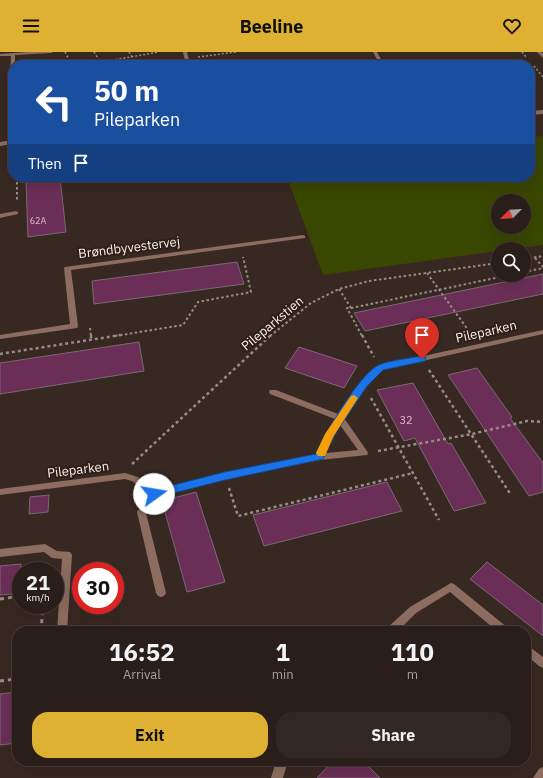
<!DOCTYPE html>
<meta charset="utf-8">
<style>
body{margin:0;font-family:"IBM Plex Sans",sans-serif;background:#322723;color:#f1f3f6;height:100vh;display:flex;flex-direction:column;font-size:15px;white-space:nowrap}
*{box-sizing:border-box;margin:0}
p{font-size:13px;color:#a5a2a2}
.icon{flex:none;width:22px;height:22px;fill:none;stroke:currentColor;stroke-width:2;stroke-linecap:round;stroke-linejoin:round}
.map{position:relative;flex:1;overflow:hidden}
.drawer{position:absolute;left:12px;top:574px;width:519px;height:140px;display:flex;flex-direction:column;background:#2a1e1a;border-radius:16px;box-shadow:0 4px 16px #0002,0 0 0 1px #463c39}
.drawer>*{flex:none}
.guide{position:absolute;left:8px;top:8px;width:527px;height:122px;border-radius:16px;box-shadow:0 4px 16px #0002,0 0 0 1px #463c39;background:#1a4fa0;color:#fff;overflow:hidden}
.needle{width:26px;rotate:246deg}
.tools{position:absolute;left:491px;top:142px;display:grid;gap:8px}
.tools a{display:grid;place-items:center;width:40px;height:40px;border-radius:50%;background:#2a1e1a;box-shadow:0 4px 16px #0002,0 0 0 1px #463c39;font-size:20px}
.speed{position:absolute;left:12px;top:510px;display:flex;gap:8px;font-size:20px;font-weight:700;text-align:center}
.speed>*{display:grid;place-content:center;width:52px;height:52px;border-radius:50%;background:#2a1e1a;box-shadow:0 4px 16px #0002,0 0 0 1px #463c39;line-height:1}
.speed small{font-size:10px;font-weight:400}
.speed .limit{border:6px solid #d22;background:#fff;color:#111}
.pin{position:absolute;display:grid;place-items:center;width:34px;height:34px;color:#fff;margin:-41px -17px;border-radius:50% 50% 50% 0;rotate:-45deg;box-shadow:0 0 4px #0007}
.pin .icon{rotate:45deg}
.me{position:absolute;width:44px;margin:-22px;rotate:77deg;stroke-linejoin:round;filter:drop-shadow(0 0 3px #0008)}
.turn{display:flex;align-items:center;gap:14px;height:84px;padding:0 20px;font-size:18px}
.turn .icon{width:52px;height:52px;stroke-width:2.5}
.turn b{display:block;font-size:28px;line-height:34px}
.then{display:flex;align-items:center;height:38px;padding:0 20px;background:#0003;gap:8px;font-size:15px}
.eta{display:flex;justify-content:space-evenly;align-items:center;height:68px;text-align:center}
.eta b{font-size:24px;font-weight:700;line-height:28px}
.cta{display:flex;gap:8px;margin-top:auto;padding:8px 20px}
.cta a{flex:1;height:46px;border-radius:16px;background:#deb133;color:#111;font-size:16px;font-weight:700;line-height:46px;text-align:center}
.cta a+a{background:#322723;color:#f1f3f6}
header{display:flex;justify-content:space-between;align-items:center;height:52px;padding:0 20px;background:#deb133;color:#111;font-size:18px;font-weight:700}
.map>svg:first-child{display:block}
</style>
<header><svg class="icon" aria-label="menu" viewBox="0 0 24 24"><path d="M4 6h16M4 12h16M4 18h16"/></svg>Beeline<svg class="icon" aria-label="heart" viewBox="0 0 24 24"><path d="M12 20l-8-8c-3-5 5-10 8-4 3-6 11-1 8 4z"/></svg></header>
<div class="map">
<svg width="543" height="726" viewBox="0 0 543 726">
<rect width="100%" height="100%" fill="#382822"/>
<path fill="#394700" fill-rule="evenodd" d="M543,84V193L514,197H498V199L323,223L287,125H530V85ZM498,149H524V175H498Z"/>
<g fill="#6b2f57" stroke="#7a6973">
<path d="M60,126L66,180L28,185L26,130Z"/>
<path d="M237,210L244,232L94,252L92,229Z"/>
<path d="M543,222V242L365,279L354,261Z"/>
<path d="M139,290L144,319L0,342V311Z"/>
<path d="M299,295L342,309L357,314L344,336L285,316Z"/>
<path d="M477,316L512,365L510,366L543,411V440L529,444L448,323Z"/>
<path d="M413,331L448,392L451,391L486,451L454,459L415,386L404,389L377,338Z"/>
<path d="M387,430L402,459L264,494L253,463Z"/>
<path d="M196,440L225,530L187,540L162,449Z"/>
<path d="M49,443L48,460L29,462L30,445Z"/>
<path d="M487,510L543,553V584L470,527Z"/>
<path d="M21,512V541L0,543V514Z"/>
<path d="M17,640V691L0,693V642Z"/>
<path d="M333,709H363L380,726H317Z"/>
</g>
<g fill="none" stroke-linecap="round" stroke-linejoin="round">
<g stroke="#998c87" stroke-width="1.5" stroke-dasharray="2 2" stroke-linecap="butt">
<path d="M65,0L72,13"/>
<path d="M94,0L100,10"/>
<path d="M129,0L132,5"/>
<path d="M522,0L527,6"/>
<path d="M198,5L236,0"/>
<path d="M84,13L159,0"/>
<path d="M534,14L543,25"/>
</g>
<g stroke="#998c87" stroke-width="2" stroke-dasharray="2.5 2.5" stroke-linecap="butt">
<path d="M17,125V148"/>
<path d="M535,206L543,215"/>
<path d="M524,207L543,204"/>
<path d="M524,220L543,216"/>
<path d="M427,221L471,282"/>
<path d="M339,237L351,256H347L362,284"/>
<path d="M351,256L510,223"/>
<path d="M90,276L91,284"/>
<path d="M115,284L183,273L198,250L251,240L243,205"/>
<path d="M270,284L311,251L339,237L369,229L498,211"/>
</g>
<g stroke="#998c87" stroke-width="2.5" stroke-dasharray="3 3" stroke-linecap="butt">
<path d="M91,283V288"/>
<path d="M362,283L374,305"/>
<path d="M0,302L121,283"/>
<path d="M429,318L511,443"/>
<path d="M371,346L439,468"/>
<path d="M378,399L472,382L527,369L543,370"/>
<path d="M132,412L271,283"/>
<path d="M229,436L238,464L413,421"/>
</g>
<g stroke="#998c87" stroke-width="3" stroke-dasharray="4 4" stroke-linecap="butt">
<path d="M0,547L21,544"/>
<path d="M41,579L43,553"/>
<path d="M0,629L17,627"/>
</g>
<path fill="#8d6d60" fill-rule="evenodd" d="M45,492L57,499L70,500L72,503L67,579H57L62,507L52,506L44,500L0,505V497Z"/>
<g fill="#8d6d60" fill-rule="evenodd">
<path d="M27,0H53L51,1L15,3V13H13V67L8,68L11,4H0V2Z"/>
<path d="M183,0H187L190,13H186Z"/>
<path d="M373,0H377L384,13H380Z"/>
<path d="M537,0H541L543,2V6Z"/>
<path d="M543,58V62L530,63V59Z"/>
<path d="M13,88V92L0,94V90Z"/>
<path d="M16,159L18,160V162L0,166V162Z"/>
<path d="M303,183L305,184V186L71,218L78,274L77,276L0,287V283L70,272L64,216L65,215Z"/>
<path d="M543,278V282L382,318L364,338L344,366L367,399L368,401L367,403L320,408L225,427L157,445L146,461L166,541L164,544L161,545L158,544L156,541L137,460L149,443L132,429L125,427L0,443V437L125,421L138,425L155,438L225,421L317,402L335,367L270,342L269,340L270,338H276L338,362L359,334L377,314ZM340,373L358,398L326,401Z"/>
<path d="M451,531L454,532L508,576L509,579H497L450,540L416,561L398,579H386L387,576L410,555Z"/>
<path d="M526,592L543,605V616L539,614L526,603Z"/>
<path d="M276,709H288L283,726H271Z"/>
<path d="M543,715V726H533L539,717Z"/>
</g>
</g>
<path fill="#1a73e8" stroke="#114b97" d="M422,304L425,305L426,307L425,309L383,318L367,334L333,385L323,407L225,428L154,446L151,444L149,442L151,439L154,438L225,420L316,402C325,381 358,325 377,314C385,309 411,306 422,304Z"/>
<path fill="#f59e0b" d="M354,343L358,346L333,385L325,404H318L316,401L325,382L351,344Z"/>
<g text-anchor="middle" stroke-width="4" stroke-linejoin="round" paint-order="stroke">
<g font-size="9" fill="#d6bfc6">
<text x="38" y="172">62A</text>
</g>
<g font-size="11" fill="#d6bfc6">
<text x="406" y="372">32</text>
</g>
<g font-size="13" fill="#faefeb" stroke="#2e1f19">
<text transform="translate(129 195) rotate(-7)" y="5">Brøndbyvestervej</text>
<text transform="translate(272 271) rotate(-40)" y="5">Pileparkstien</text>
<text transform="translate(486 279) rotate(-13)" y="5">Pileparken</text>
<text transform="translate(78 417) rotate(-7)" y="5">Pileparken</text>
</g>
</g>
</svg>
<div class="tools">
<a><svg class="needle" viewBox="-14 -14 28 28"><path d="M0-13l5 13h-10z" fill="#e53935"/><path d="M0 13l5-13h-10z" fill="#a5a2a2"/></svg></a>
<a><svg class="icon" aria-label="search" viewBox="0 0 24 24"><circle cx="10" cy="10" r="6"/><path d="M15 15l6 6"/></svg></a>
</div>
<div class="speed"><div>21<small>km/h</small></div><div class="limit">30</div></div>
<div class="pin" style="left:422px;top:307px;background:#d93025"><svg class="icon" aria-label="arrive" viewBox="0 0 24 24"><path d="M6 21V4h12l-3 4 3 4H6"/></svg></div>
<svg class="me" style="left:154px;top:442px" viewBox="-20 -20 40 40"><circle r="19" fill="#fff"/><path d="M0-13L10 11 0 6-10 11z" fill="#1a73e8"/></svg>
<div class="guide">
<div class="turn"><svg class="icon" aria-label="left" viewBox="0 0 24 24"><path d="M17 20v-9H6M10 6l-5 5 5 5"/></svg><div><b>50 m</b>Pileparken</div></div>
<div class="then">Then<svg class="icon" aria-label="arrive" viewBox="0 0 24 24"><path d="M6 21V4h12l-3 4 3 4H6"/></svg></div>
</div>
<section class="drawer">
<div class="eta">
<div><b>16:52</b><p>Arrival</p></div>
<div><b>1</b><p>min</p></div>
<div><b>110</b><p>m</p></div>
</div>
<div class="cta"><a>Exit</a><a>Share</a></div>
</section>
</div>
